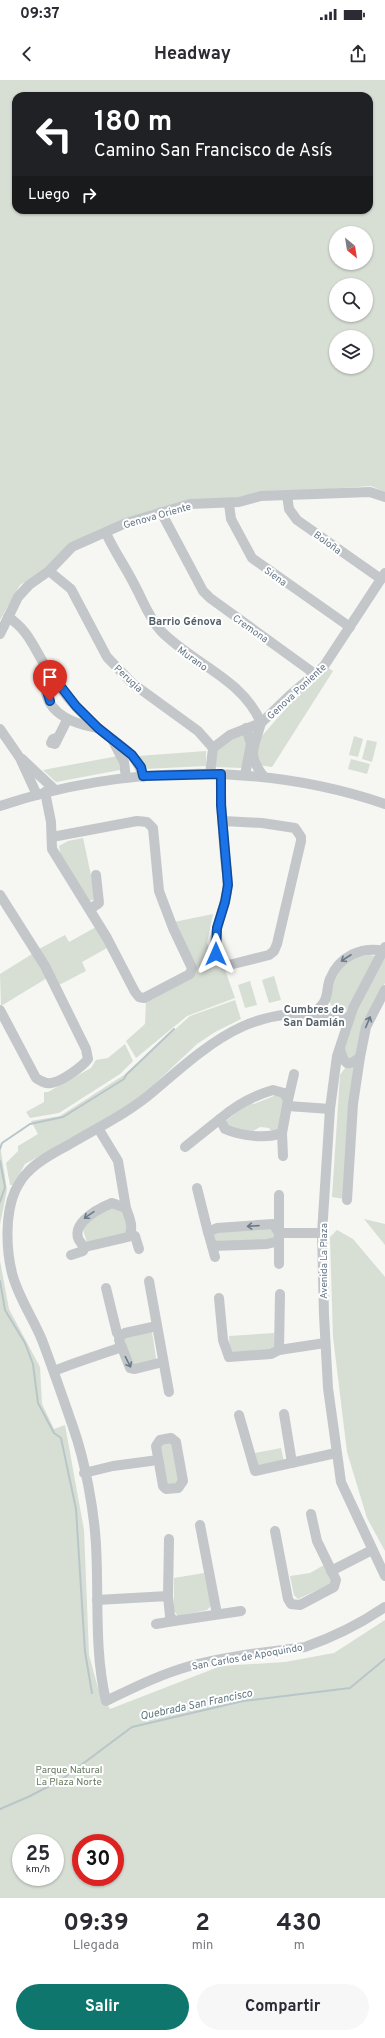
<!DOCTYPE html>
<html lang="es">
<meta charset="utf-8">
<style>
body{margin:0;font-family:Overpass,sans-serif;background:#f7f7f7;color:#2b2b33;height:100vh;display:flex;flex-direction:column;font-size:15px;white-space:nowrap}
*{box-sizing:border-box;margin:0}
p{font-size:13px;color:#7c7c81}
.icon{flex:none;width:22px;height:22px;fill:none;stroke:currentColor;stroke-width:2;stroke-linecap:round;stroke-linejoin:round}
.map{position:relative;height:1818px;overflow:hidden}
.drawer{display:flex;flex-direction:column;background:#fff;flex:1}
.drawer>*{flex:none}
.hud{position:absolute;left:12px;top:12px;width:361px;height:122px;border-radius:12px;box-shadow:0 1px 3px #0004;background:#202124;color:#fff;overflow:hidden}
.needle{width:26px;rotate:150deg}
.fabs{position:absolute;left:329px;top:146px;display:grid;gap:8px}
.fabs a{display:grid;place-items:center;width:44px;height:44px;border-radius:50%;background:#fff;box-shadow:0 1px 3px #0004;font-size:20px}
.speed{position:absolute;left:12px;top:1754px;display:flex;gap:8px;font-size:20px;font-weight:700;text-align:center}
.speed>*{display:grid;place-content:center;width:52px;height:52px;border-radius:50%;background:#fff;box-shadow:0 1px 3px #0004;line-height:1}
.speed small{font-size:10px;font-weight:400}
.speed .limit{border:6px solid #d22;background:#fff;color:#111}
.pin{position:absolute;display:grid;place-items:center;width:34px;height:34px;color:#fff;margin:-41px -17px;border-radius:50% 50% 50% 0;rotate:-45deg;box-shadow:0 0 4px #0007}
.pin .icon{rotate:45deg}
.me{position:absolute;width:44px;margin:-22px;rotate:0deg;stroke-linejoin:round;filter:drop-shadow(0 0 3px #0008)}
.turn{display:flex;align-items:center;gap:14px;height:84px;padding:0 16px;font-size:18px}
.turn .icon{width:52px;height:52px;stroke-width:2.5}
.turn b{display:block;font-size:28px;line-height:34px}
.then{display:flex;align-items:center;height:38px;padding:0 16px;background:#0003;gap:8px;font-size:15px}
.eta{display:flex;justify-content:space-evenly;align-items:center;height:68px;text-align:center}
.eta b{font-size:24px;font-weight:700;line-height:28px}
.action{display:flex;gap:8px;margin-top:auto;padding:8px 16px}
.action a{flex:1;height:46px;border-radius:24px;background:#0f766e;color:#fff;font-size:16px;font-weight:700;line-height:46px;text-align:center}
.action a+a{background:#f7f7f7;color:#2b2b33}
.status{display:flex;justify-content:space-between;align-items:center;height:28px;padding:0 20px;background:#fff;direction:ltr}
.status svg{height:11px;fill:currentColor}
header{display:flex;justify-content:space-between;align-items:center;height:52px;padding:0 16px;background:#fff;font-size:18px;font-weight:700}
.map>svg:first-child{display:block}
</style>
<div class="status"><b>09:37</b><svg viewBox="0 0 49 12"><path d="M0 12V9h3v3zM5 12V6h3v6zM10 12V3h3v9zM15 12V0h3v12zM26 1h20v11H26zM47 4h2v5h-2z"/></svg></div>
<header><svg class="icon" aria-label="back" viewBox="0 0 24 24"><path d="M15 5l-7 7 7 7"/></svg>Headway<svg class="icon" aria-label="share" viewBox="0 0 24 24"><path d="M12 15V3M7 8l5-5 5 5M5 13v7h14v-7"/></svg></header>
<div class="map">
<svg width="385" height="1818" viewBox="0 0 385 1818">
<rect width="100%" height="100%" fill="#f6f6f3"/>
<g fill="#d7ded4" fill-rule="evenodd">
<path d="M0,0H385V412L371,406L287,412L122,441L20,505L0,540ZM16,16H369V130H16ZM336,153H366V183H336ZM336,205H366V235H336ZM336,257H366V287H336Z"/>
<path d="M328,588L333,591L272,687L258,685L256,674L261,657L296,617Z"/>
<path d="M245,654L248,665L243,688L215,687L217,669L230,659Z"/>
<path d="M354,656L363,659L358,677L349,675Z"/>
<path d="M367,660L377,662L372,682L362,679Z"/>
<path d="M206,671V686L145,689L138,676Z"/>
<path d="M118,676L120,690L56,702L43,690Z"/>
<path d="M351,679L370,684L367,694L348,689Z"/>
<path d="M83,758L96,819L89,821L61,777L59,766L68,761Z"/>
<path d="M213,834L207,863L213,879L225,890L235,918L187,936L136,978L126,961L145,944L146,921L192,897L174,842Z"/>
<path d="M96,847L107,868L82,882L86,891L59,905L39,869L65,855L69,862Z"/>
<path d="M32,874L47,898L1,926L0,894Z"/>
<path d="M369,875L376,876L346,931L334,930L329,921C335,896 341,879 369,875Z"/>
<path d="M385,877V903L376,920L356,974L350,980L344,977L346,955L353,936Z"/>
<path d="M274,896L281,920L269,923L262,900Z"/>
<path d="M250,901L257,925L245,928L238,905Z"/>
<path d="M235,920L241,939L215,952L197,964L147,1011L123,1029L25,1084L13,1105H10L6,1083L18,1071V1066L38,1054L31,1041L60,1036L124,995L190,936Z"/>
<path d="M125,964L133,981L120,994L59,1033L30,1038L26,1032L44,1022V1012H48L91,988L96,980L108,978Z"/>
<path d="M355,985L344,1119L332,1117L340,995L345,988Z"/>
<path d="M279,1014L284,1019L278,1050L272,1052L269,1048L260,1047L253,1051L229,1048L225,1042L249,1022L254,1024Z"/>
<path d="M0,1065L7,1110L0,1144Z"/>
<path d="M114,1125L122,1129L128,1149L124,1154L87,1162L83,1150L88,1140Z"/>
<path d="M364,1139L385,1144V1165Z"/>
<path d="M274,1148V1161L215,1164L213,1152Z"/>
<path d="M337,1150L353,1159L385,1197V1471L367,1438L347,1372L333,1257L330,1157Z"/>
<path d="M0,1181L9,1229L40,1287L42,1324L54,1349L65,1345L84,1450L89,1575L98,1608L110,1629L221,1586L285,1582L334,1573L385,1540V1818H0ZM21,1763H55V1797H21ZM81,1763H115V1797H81Z"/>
<path d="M152,1252L156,1278L154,1280L134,1285L131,1283L123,1259L125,1256Z"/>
<path d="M274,1253L275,1266L271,1270L233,1272L230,1267L229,1256Z"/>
<path d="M174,1362L180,1403L165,1405L159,1364Z"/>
<path d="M281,1368L284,1382L257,1387L255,1373Z"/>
<path d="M324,1485L333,1500L330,1504L298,1519L294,1515L290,1496L310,1493Z"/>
<path d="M204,1493L211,1526L207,1530L178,1536L174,1531V1498Z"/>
</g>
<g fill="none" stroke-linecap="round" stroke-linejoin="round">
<g stroke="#b9c6c9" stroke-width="2">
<path d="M0,1069L2,1063L30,1044L63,1037L124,999L126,995L174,949"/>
<path d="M0,1081L5,1107L0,1122"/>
<path d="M0,1201L5,1230L25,1263L33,1284L38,1323L54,1353L61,1358L76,1429L85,1572L92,1613"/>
<path d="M0,1729L28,1717L61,1700L132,1647L243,1621L350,1608L385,1579"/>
</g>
<g stroke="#c3c7ca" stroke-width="10">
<path d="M287,415L289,429L297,440L381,499"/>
<path d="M229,424L231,439L252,478L350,547"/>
<path d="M161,432L203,511L210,518L315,594"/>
<path d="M106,453C114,471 125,486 134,504C143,520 148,537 161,551C193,584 243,599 261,643C254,668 246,674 264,697"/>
<path d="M49,491L71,509L107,577L132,603L198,651L213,668L210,694"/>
<path d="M8,537C29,550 35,571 48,590C56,603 66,616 76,627C83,634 91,642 98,648C116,664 137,672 143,697"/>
<path d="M0,554L18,517L29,505L49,491L72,467L126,443L190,424L239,422L261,416L370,412L385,417"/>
<path d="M48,590C36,628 67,643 98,648"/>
<path d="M0,649L20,678L37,715"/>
<path d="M56,658L53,659L51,663L55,664L67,640"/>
<path d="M113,661L124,682L126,698"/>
<path d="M213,668L230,655L261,643L289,616L324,586L385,493"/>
<path d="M22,679L55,710"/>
<path d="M221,694C220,722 223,749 225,777C226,788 229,800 227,811C224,834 208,857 219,880L229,885L269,875L274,871L277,864L301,761V757L295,748L262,743L223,741"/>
<path d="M245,695L251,664L246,648"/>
<path d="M45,712L51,742L52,769L107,858L135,912L139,917L144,918L190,894L192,888L173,848L159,811L153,748L147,742L137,741L52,757"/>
<path d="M0,726C123,685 262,682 385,724"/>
<path d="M0,815L45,886L86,969L88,979C82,987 61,1002 51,1003C45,1004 41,1001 36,998L0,930"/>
<path d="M90,829L99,823L96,795"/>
<path d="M385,867L353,928L337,976L330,1029L322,1153L324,1235L328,1308L341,1402L385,1496"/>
<path d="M313,934C317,930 323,925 325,920C328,914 327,906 330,899C339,876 362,866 385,871"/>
<path d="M349,938C258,921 220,954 155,1010C130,1032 99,1047 70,1064C56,1072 39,1080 28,1092C22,1097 18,1105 15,1111C5,1134 6,1169 12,1193C18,1217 33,1238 42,1260C53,1289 63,1318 73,1347C85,1381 94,1429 96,1465C99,1517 94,1570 106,1621C133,1608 161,1594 190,1586C227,1576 267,1572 305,1567C334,1557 360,1544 385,1527"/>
<path d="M340,969C344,984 347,988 360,977"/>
<path d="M273,1010L284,1013L288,1020L282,1053C266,1059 241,1056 225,1049L220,1039C236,1025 252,1016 273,1010Z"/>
<path d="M288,1020L294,994"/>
<path d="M288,1026L330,1029"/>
<path d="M98,1048L118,1081L126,1128"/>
<path d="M282,1053L283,1076"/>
<path d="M185,1067L220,1039"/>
<path d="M197,1108L208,1152"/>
<path d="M279,1115V1153H322"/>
<path d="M347,1120L353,1024L360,977L366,947L385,910"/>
<path d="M131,1154L135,1156L139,1169"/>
<path d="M212,1166L215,1177"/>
<path d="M71,1175L83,1171L85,1167L128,1157C135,1149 129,1137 126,1128L112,1123C97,1129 62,1148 85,1167"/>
<path d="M279,1184V1153L273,1144L217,1148L208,1152L212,1166L267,1164L279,1161"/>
<path d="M149,1201L169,1312"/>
<path d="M106,1208L117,1253L120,1256"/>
<path d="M219,1218L223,1260L229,1277L271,1274L279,1270L325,1263"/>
<path d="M157,1246L125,1253L120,1256L119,1260L130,1288L135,1289L163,1282"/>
<path d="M279,1270L280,1214"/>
<path d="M54,1291C76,1282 99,1275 122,1267"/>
<path d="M284,1334L292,1383"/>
<path d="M239,1335L255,1391L336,1373"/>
<path d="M171,1358L176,1362L183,1401L178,1408L166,1409L163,1406L156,1366L160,1360Z"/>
<path d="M84,1393L113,1386L158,1380"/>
<path d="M200,1445L217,1534"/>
<path d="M275,1451L288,1519L291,1524L300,1525L334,1507L336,1500L317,1461L311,1434"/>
<path d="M331,1491L372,1470"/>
<path d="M168,1516L169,1459"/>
<path d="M97,1520L168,1516L170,1536L174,1541L241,1531"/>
<path d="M156,1544L174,1541"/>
</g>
</g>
<defs><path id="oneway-shaft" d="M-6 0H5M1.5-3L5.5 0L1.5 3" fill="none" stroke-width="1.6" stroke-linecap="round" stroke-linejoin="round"/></defs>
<g stroke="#697a88">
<use href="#oneway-shaft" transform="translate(346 878) rotate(147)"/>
<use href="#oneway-shaft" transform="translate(368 942) rotate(-67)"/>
<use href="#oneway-shaft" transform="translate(89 1135) rotate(145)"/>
<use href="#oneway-shaft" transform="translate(253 1146) rotate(176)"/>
<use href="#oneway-shaft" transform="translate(128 1282) rotate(63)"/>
</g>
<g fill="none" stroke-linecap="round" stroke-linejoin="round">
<defs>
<path id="route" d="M50,621L46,608L48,590L76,626L98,648L132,675L141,687L143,696L221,694V725L228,805L225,822L217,848L216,874"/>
</defs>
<use href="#route" stroke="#114b97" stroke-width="10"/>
<use href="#route" stroke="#1a73e8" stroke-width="7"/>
</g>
<g text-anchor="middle" stroke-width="4" stroke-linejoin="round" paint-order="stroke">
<g font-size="10" fill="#647685" stroke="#fff">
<text transform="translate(157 435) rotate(-16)" y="4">Genova Oriente</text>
<text transform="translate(328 462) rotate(36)" y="4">Boloña</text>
<text transform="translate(276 496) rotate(35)" y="4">Siena</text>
<text transform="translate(251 548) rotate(35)" y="4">Cremona</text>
<text transform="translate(193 578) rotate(36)" y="4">Murano</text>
<text transform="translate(129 598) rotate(43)" y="4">Perugia</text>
<text transform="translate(296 611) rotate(-43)" y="4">Genova Poniente</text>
<text transform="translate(323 1181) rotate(-90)" y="4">Avenida La Plaza</text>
<text transform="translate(247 1576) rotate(-10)" y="4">San Carlos de Apoquindo</text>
</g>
<g font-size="10" fill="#687c63" stroke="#fff">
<text x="69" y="1693">Parque Natural<tspan x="69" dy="12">La Plaza Norte</tspan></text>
</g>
<g font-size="11" font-weight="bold" fill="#525f69" stroke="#fff">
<text x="185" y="545">Barrio Génova</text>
<text x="314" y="933">Cumbres de<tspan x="314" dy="13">San Damián</tspan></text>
</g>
<g font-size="11" font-style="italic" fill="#607881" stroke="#fff">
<text transform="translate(196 1624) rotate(-12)" y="4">Quebrada San Francisco</text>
</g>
</g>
</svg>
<div class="fabs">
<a><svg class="needle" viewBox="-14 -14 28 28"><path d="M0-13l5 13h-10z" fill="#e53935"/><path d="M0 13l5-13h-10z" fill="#7c7c81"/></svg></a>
<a><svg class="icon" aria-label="search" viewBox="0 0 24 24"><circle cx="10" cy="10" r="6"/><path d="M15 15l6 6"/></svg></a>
<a><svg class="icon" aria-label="layers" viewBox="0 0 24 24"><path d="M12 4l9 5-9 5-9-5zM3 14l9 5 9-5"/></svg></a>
</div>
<div class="speed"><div>25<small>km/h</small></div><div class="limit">30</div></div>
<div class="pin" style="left:50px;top:621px;background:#d93025"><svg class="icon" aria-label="arrive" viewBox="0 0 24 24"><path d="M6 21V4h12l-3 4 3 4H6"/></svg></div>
<svg class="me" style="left:216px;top:874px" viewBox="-20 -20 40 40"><path d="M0-17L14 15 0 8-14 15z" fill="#1a73e8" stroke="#fff" stroke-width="4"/></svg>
<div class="hud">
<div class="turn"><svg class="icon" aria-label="left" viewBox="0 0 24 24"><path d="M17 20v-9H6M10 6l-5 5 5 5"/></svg><div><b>180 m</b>Camino San Francisco de Asís</div></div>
<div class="then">Luego<svg class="icon" aria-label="right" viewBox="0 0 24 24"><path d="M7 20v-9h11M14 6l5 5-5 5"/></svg></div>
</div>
</div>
<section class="drawer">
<div class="eta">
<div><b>09:39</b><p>Llegada</p></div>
<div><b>2</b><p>min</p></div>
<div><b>430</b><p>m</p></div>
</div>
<div class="action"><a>Salir</a><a>Compartir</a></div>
</section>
